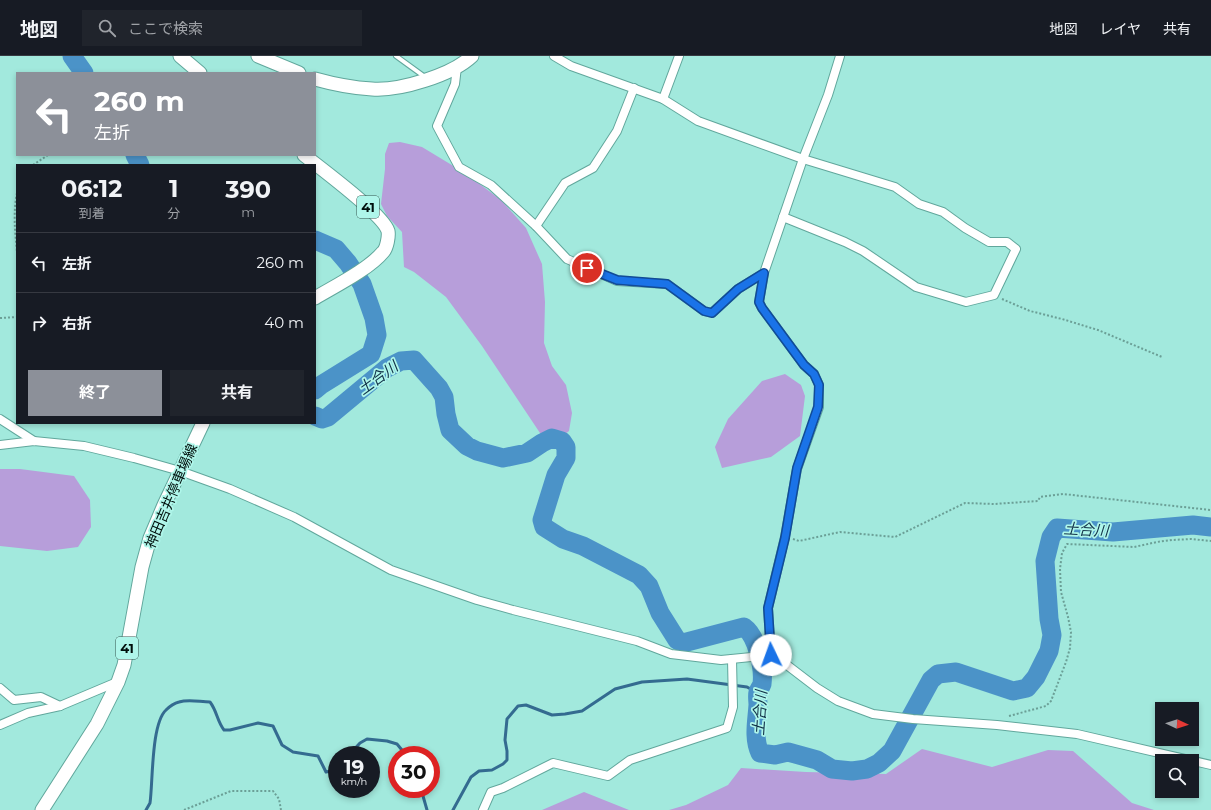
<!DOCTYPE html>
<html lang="ja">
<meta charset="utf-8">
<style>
body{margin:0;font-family:Montserrat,"Noto Sans JP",sans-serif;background:#20242c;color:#f1f3f6;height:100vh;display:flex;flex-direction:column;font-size:15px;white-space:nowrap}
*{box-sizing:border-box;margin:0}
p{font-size:13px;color:#9ea1a6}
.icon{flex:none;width:22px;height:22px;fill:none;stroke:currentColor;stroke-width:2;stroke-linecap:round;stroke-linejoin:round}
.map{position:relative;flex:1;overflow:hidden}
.side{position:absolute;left:16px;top:108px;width:300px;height:260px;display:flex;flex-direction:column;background:#171b24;border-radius:0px;box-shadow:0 2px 6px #0003}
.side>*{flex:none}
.hud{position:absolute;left:16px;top:16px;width:300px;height:84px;border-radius:0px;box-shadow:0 2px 6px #0003;background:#8c9099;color:#fff;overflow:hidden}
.needle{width:26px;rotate:94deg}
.buttons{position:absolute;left:1155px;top:646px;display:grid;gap:8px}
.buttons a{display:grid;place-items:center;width:44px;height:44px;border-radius:0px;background:#171b24;box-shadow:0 2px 6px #0003;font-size:20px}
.speed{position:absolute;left:328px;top:690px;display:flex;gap:8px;font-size:20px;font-weight:700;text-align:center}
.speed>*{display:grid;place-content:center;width:52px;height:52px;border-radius:50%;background:#171b24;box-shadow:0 2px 6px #0003;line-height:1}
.speed small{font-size:10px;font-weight:400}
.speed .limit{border:6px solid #d22;background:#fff;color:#111}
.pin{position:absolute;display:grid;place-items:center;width:34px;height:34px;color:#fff;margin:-17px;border:2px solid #fff;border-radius:50%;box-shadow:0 1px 4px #0007}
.me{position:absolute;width:44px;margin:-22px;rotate:357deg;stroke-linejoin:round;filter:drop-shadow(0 0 3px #0008)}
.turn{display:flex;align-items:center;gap:14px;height:84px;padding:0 12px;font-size:18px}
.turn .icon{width:52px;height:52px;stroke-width:2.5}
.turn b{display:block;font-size:28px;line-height:34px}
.eta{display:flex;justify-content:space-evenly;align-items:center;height:68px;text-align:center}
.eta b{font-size:24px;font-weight:700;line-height:28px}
.cta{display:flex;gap:8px;margin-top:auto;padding:8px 12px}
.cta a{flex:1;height:46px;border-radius:0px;background:#8c9099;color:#fff;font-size:16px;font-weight:700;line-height:46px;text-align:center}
.cta a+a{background:#20242c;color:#f1f3f6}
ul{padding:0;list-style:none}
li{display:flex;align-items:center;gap:12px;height:60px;padding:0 12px;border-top:1px solid #363941}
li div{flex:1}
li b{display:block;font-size:15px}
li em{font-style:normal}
header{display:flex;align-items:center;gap:24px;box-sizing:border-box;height:56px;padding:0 20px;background:#171b24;border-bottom:1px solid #363941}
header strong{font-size:19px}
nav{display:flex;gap:22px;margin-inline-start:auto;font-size:14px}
.search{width:280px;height:36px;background:#20242c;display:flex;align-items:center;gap:10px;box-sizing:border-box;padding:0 14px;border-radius:0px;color:#9ea1a6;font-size:15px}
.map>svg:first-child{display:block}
</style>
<header>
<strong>地図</strong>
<div class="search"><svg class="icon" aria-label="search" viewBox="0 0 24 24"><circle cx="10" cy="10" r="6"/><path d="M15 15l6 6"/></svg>ここで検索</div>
<nav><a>地図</a><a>レイヤ</a><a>共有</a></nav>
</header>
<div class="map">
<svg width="1211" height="754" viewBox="0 0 1211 754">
<rect width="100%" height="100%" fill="#a2e9dd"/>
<g fill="#b79eda">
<path d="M400,86L422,91L465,117L501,144L526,172L542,208L545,246L544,287L552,310L566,329L572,357L569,375L556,385L540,377L482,290L446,241L414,216L404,211L402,176L387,160L381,148L385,113V98L389,87Z"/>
<path d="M785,318L801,329L805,340L800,380L771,401L722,412L715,391L728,363L762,325Z"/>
<path d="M0,413H20L74,420L90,444L91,471L78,491L47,495L0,490Z"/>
<path d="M922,693L992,711L1048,694L1073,695L1132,747L1154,754H669L686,749L728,729L741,712L806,716L886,718Z"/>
<path d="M584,736L629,754H542Z"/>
</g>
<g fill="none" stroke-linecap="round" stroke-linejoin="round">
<g stroke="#346b90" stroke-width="3">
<path d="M349,699L360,687L367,683L387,685L397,688L406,699"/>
<path d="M421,733L427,754"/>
<path d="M146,754L150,747C153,726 151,668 166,654C169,651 175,647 179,646C189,643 200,646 210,646C217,655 217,665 224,674H230L258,667L273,670L282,689L293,696L318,700L326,716L335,714L337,712"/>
<path d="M453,754L471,721L479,715L492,714L503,708L507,704V695L505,684L507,663L518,650L526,649L552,659L565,658L582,655L615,633L642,626L687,623L747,631L758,637"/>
</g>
<g stroke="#4b93c8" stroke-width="19">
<path d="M72,0L84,17"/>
<path d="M135,99L140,109"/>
<path d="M315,184L336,193L348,207L362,228L374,262L377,279L371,298L321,329L315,334"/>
<path d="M315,360L322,363L328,361L387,312L401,305L414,304L439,332L444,341L446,358L450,374L467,390L477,395L503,402L527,397L542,387L552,382L562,385L566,391V402L556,419L542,464L544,471L563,483L583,490L639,519L649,530L660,557L677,584L683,587L744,571C757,580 764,612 762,628C761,631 759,633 758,636C757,640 758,645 758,649C757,665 753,682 760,697L775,699L788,696L817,704L832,713L852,715L867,713L879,707L892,695L931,624L938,618L956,616L1013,635L1027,632L1036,621L1049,595L1052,579L1049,563L1045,505L1051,481L1057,472L1113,476L1193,469L1211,471"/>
</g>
<defs>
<path id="service" d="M396,0L425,21"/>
<g id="minor">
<path d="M554,0L571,10L663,43L698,65L803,103L895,131L919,148L943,156L965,172L989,186H1007L1016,193L994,239L966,246L916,231L863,195L845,186L783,161"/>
<path d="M457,11L455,28L437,70L459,111L491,129L536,170L567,203L617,225L667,228L704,255L712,257L738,233L764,217"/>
<path d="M663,43L679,0"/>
<path d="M536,170L565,127L593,112L617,75L634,32"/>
<path d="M0,363L34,385"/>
<path d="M0,389L34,385L84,390L134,402L180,415L230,433L294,461L391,514L477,544L513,554L637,585L671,598L721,604L771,599L783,606L817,632L838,645L873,658L913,663L997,669L1077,678L1211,709"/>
<path d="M771,599L768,552L785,481L797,413L819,351V329L814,318L804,309L762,252L759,246L764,217L803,103L828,39L840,0"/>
<path d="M0,632L14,644L41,641L60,650"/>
<path d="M0,669L28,657L60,650L117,626"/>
<path d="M483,754L491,736L503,732L553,707L608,720L630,704L727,672L733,651L732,603"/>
</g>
<g id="primary">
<path d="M180,0L200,17"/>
<path d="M258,0L299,17"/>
<path d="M315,23C333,28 353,32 372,33C400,35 452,19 472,0"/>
<path d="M304,99C320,112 383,158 388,175C389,180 387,192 383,196C369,213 335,230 315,242"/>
<path d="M42,754L97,668L118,626L124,609L142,511L150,482L164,449L203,367"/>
</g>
</defs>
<use href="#service" stroke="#61a79c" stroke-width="6"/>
<use href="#minor" stroke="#61a79c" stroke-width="10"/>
<use href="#primary" stroke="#61a79c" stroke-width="15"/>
<g stroke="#6b9f96" stroke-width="2" stroke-dasharray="2 2" stroke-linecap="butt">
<path d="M33,109L48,99"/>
<path d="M17,137C13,156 15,176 17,196"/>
<path d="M1002,243L1030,255L1062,263L1098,274L1162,301"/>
<path d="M0,262L17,261"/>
<path d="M793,483L799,485L840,476L895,481L965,447L994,448L1038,445L1040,441L1063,438L1211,454"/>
<path d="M1009,660L1046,650L1051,645L1066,606L1070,592L1071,576L1068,561L1061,536L1060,513L1062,497L1067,488L1134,491L1157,486L1172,484L1191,483L1211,485"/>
<path d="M184,754L231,735H273L279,743L281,754"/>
</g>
<use href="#service" stroke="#fff" stroke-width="4"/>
<use href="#minor" stroke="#fff" stroke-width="8"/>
<use href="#primary" stroke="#fff" stroke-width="13"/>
</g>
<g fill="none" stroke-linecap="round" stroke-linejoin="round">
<defs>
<path id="route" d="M587,212L617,224L667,228L704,255L712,257L738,233L764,217L759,246L762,252L804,309L814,318L819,329L818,351L797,412L785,482L768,552L771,599"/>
</defs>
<use href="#route" stroke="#114b97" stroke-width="10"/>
<use href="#route" stroke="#1a73e8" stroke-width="7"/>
</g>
<g text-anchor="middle" stroke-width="3.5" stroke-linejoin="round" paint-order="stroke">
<g fill="#aff6ea" stroke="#34544f" stroke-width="1">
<rect x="357" y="140" width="22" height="22" rx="3"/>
<rect x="116" y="581" width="22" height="22" rx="3"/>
</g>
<g font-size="13" font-weight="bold" fill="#000f0c">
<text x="368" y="156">41</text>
<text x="127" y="597">41</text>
</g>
<g font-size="14" fill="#000f0c" stroke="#aff6ea">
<text transform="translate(171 440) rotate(-67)" y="5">神田吉井停車場線</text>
</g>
<g font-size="15" font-style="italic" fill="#102f46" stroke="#aff6ea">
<text transform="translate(378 322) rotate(-36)" y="5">土合川</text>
<text transform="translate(1086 474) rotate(3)" y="5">土合川</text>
<text transform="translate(760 657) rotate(-86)" y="5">土合川</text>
</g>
</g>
</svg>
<div class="buttons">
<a><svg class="needle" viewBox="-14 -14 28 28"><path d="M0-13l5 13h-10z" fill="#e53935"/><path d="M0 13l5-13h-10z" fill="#9ea1a6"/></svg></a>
<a><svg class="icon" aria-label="search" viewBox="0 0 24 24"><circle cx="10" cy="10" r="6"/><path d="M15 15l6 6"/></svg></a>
</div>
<div class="speed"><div>19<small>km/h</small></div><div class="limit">30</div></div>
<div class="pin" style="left:587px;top:212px;background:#d93025"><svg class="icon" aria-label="arrive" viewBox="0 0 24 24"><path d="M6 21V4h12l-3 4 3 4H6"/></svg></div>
<svg class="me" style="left:771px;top:599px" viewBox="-20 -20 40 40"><circle r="19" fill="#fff"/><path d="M0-13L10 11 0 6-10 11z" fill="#1a73e8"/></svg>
<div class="hud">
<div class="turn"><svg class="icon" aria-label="left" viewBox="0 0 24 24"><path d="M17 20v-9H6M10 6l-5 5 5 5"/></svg><div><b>260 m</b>左折</div></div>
</div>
<section class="side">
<div class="eta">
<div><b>06:12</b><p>到着</p></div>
<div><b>1</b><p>分</p></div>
<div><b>390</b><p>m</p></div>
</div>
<ul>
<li><svg class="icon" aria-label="left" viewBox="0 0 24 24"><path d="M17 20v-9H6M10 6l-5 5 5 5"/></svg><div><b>左折</b></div><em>260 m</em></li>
<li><svg class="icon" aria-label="right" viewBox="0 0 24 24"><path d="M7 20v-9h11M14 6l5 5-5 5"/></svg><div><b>右折</b></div><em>40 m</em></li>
</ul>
<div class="cta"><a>終了</a><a>共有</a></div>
</section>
</div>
